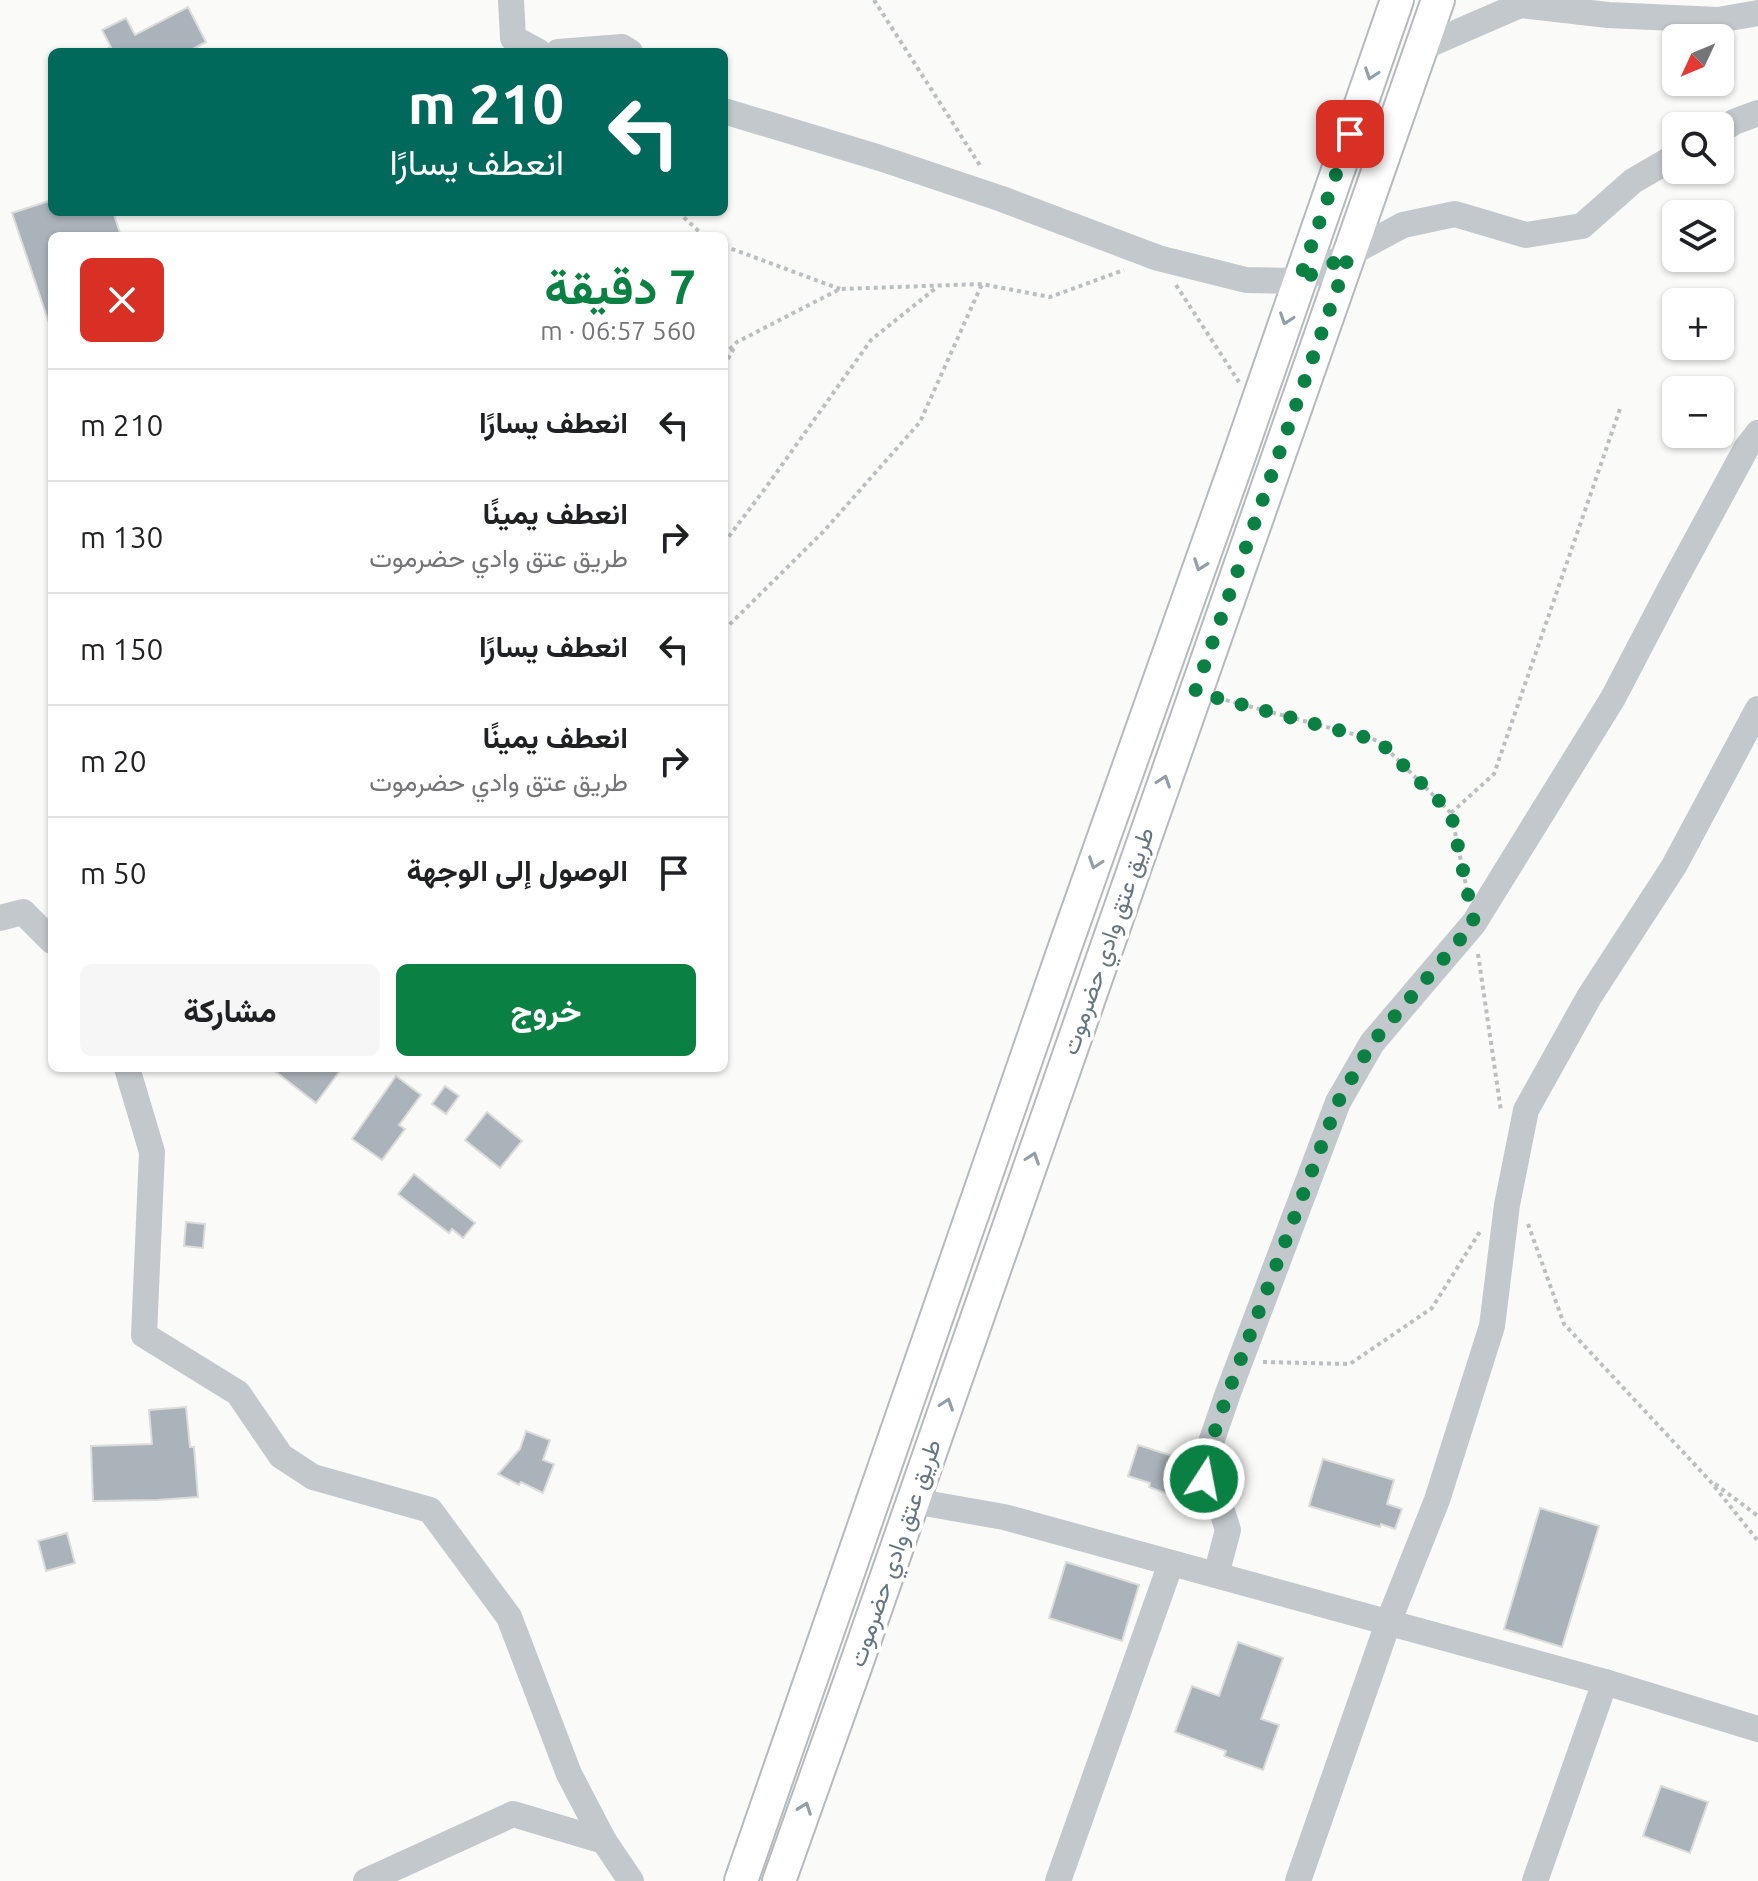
<!DOCTYPE html>
<html lang="ar">
<meta charset="utf-8">
<style>
body{margin:0;font-family:Ubuntu,Vazirmatn,sans-serif;background:#f6f6f6;color:#202124;direction:rtl;height:100vh;display:flex;flex-direction:column;font-size:30px;white-space:nowrap}
*{box-sizing:border-box;margin:0}
p{font-size:26px;color:#757577}
.icon{flex:none;width:44px;height:44px;fill:none;stroke:currentColor;stroke-width:2;stroke-linecap:round;stroke-linejoin:round}
.map{position:relative;flex:1;overflow:hidden;direction:ltr}
.panel{position:absolute;left:48px;top:232px;width:680px;height:840px;display:flex;flex-direction:column;background:#fff;border-radius:12px;box-shadow:0 2px 6px #0004;direction:rtl}
.panel>*{flex:none}
.guide{position:absolute;left:48px;top:48px;width:680px;height:168px;border-radius:12px;box-shadow:0 2px 6px #0004;direction:rtl;background:#00695c;color:#fff;overflow:hidden}
.needle{width:52px;rotate:226deg}
.tools{position:absolute;left:1662px;top:24px;display:grid;gap:16px}
.tools a{display:grid;place-items:center;width:72px;height:72px;border-radius:12px;background:#fff;box-shadow:0 2px 6px #0004;font-size:40px}
.pin{position:absolute;display:grid;place-items:center;width:68px;height:68px;color:#fff;margin:-34px;border-radius:16px;box-shadow:0 4px 12px #0006}
.me{position:absolute;width:88px;margin:-44px;rotate:11deg;stroke-linejoin:round;filter:drop-shadow(0 0 6px #0008)}
.turn{display:flex;align-items:center;gap:28px;height:168px;padding:0 32px;font-size:36px}
.turn .icon{width:104px;height:104px;stroke-width:2.5}
.turn b{display:block;font-size:56px;line-height:68px}
.round{display:grid;place-items:center;flex:none;width:84px;height:84px;border-radius:12px;background:#f6f6f6}
.summary{display:flex;align-items:center;justify-content:space-between;height:136px;padding:0 32px}
h1{font-size:48px;font-weight:700;line-height:60px;color:#0b8043}
.primary-button{display:flex;gap:16px;margin-top:auto;padding:16px 32px}
.primary-button a{flex:1;height:92px;border-radius:12px;background:#0b8043;color:#fff;font-size:32px;font-weight:700;line-height:92px;text-align:center}
.primary-button a+a{background:#f6f6f6;color:#202124}
ul{padding:0;list-style:none}
li{display:flex;align-items:center;gap:24px;height:112px;padding:0 32px;border-top:2px solid #e0e0e0}
li div{flex:1}
li b{display:block;font-size:30px}
li em{font-style:normal}
.map>svg:first-child{display:block}
</style>
<div class="map">
<svg width="1758" height="1881" viewBox="0 0 1758 1881">
<rect width="100%" height="100%" fill="#fafaf8"/>
<g fill="#aab3b9" stroke="#dcdcda" stroke-width="2">
<path d="M188,7L206,42L187,52H101L111,47L102,30L126,18L135,35Z"/>
<path d="M52,200V212H113L121,236H52V323H49L12,213Z"/>
<path d="M271,1068H342L316,1103Z"/>
<path d="M396,1076L421,1095L399,1125L405,1129L382,1160L352,1139Z"/>
<path d="M445,1086L459,1096L446,1114L432,1104Z"/>
<path d="M487,1112L522,1141L500,1168L465,1140Z"/>
<path d="M414,1174L475,1223L463,1238L452,1229L449,1233L398,1194Z"/>
<path d="M186,1222L205,1224L203,1248L184,1246Z"/>
<path d="M186,1407L190,1447H194L198,1497L157,1500L93,1501L91,1446L152,1444L149,1410Z"/>
<path d="M526,1431L550,1440L543,1460L554,1464L543,1493L521,1482L519,1485L498,1474L520,1449Z"/>
<path d="M1138,1445L1179,1458L1168,1494L1149,1487L1150,1483L1128,1476Z"/>
<path d="M1323,1459L1394,1480L1387,1504L1402,1509L1395,1529L1381,1524L1380,1527L1309,1506Z"/>
<path d="M1540,1508L1599,1526L1562,1647L1504,1629Z"/>
<path d="M67,1533L75,1563L46,1571L38,1541Z"/>
<path d="M1066,1562L1139,1585L1122,1641L1049,1618Z"/>
<path d="M1238,1642L1283,1658L1261,1719L1279,1725L1263,1770L1224,1756L1226,1751L1175,1732L1192,1686L1219,1696Z"/>
<path d="M1661,1786L1708,1802L1690,1853L1643,1836Z"/>
</g>
<g fill="none" stroke-linecap="round" stroke-linejoin="round">
<defs>
<g id="major">
<path d="M741,1881L1066,944L1238,459L1397,0"/>
<path d="M779,1881L852,1676L1438,0"/>
</g>
</defs>
<use href="#major" stroke="#b5babe" stroke-width="36"/>
<g stroke="#bbbfc2" stroke-width="4" stroke-dasharray="4 4" stroke-linecap="butt">
<path d="M874,0L981,167"/>
<path d="M678,212L704,236"/>
<path d="M724,246L840,289"/>
<path d="M1176,285L1239,382"/>
<path d="M724,355L737,342L840,289L982,284L1050,297L1124,270"/>
<path d="M724,366L734,348"/>
<path d="M724,543L767,486L871,340L937,287"/>
<path d="M724,630L823,532L920,422L982,284"/>
<path d="M1218,698L1379,741L1451,813L1467,890"/>
<path d="M1451,813L1494,774L1621,406"/>
<path d="M1478,954L1501,1111"/>
<path d="M1528,1224L1564,1324L1710,1481L1758,1541"/>
<path d="M1263,1362L1350,1364L1432,1308L1481,1230"/>
<path d="M1715,1484L1758,1516"/>
</g>
<g stroke="#c3c8cc" stroke-width="26">
<path d="M511,0L513,38L539,52"/>
<path d="M1421,48L1520,5L1608,15L1718,20L1758,13"/>
<path d="M558,52L622,47L630,52"/>
<path d="M724,111L880,158L1002,199L1158,258L1246,280L1299,281L1403,225L1455,214L1526,235L1582,226L1633,181L1676,156"/>
<path d="M1720,131L1734,122L1758,113"/>
<path d="M0,918L23,912L52,941"/>
<path d="M127,1068L152,1152L144,1335L238,1393L281,1456L313,1477L430,1510L509,1617L569,1774L604,1841L631,1881"/>
<path d="M913,1501L1004,1517L1605,1682L1758,1729"/>
<path d="M1216,1575L1228,1530L1221,1508L1204,1479L1206,1457L1228,1393L1338,1102L1372,1043L1474,923L1613,698L1671,587L1747,447L1758,433"/>
<path d="M366,1881L513,1814L604,1841"/>
<path d="M1058,1881L1171,1563"/>
<path d="M1298,1881L1388,1623L1437,1500L1492,1326L1507,1205L1526,1110L1589,997L1674,866L1758,709"/>
<path d="M1535,1881L1605,1682"/>
</g>
<use href="#major" stroke="#fff" stroke-width="32"/>
</g>
<defs><path id="oneway-chevron" d="M-2-3.5L2.5 0L-2 3.5" fill="none" stroke-width="1.6" stroke-linecap="round" stroke-linejoin="round" transform="scale(2)"/></defs>
<g stroke="#939fa8">
<use href="#oneway-chevron" transform="translate(1371 74) rotate(109)"/>
<use href="#oneway-chevron" transform="translate(1286 319) rotate(109)"/>
<use href="#oneway-chevron" transform="translate(1200 565) rotate(110)"/>
<use href="#oneway-chevron" transform="translate(1164 781) rotate(-71)"/>
<use href="#oneway-chevron" transform="translate(1095 863) rotate(109)"/>
<use href="#oneway-chevron" transform="translate(1033 1158) rotate(-71)"/>
<use href="#oneway-chevron" transform="translate(947 1404) rotate(-71)"/>
<use href="#oneway-chevron" transform="translate(805 1808) rotate(-70)"/>
</g>
<g fill="none" stroke-linecap="round" stroke-linejoin="round">
<path stroke="#0b8043" stroke-width="14" stroke-dasharray="0 25.2" d="M1204,1479L1206,1457L1228,1393L1338,1102L1372,1043L1474,923L1451,813L1379,741L1195,692L1349,255L1299,281L1350,134"/>
</g>
<g text-anchor="middle" stroke-width="8" stroke-linejoin="round" paint-order="stroke">
<g font-size="24" fill="#657683" stroke="#fff">
<text transform="translate(1108 941) rotate(-71)" y="8">طريق عتق وادي حضرموت</text>
<text transform="translate(895 1553) rotate(-71)" y="8">طريق عتق وادي حضرموت</text>
</g>
</g>
</svg>
<div class="tools">
<a><svg class="needle" viewBox="-14 -14 28 28"><path d="M0-13l5 13h-10z" fill="#e53935"/><path d="M0 13l5-13h-10z" fill="#757577"/></svg></a>
<a><svg class="icon" aria-label="search" viewBox="0 0 24 24"><circle cx="10" cy="10" r="6"/><path d="M15 15l6 6"/></svg></a>
<a><svg class="icon" aria-label="layers" viewBox="0 0 24 24"><path d="M12 4l9 5-9 5-9-5zM3 14l9 5 9-5"/></svg></a>
<a>+</a>
<a>−</a>
</div>
<div class="pin" style="left:1350px;top:134px;background:#d93025"><svg class="icon" aria-label="arrive" viewBox="0 0 24 24"><path d="M6 21V4h12l-3 4 3 4H6"/></svg></div>
<svg class="me" style="left:1204px;top:1479px" viewBox="-20 -20 40 40"><circle r="17" fill="#0b8043" stroke="#fff" stroke-width="3"/><path d="M0-11L8 9 0 5-8 9z" fill="#fff"/></svg>
<div class="guide">
<div class="turn"><svg class="icon" aria-label="left" viewBox="0 0 24 24"><path d="M17 20v-9H6M10 6l-5 5 5 5"/></svg><div><b>210 m</b>انعطف يسارًا</div></div>
</div>
<section class="panel">
<div class="summary"><div><h1>7 دقيقة</h1><p>560 m · 06:57</p></div><a class="round" style="background:#d93025;color:#fff"><svg class="icon" aria-label="close" viewBox="0 0 24 24"><path d="M6 6l12 12M18 6L6 18"/></svg></a></div>
<ul>
<li><svg class="icon" aria-label="left" viewBox="0 0 24 24"><path d="M17 20v-9H6M10 6l-5 5 5 5"/></svg><div><b>انعطف يسارًا</b></div><em>210 m</em></li>
<li><svg class="icon" aria-label="right" viewBox="0 0 24 24"><path d="M7 20v-9h11M14 6l5 5-5 5"/></svg><div><b>انعطف يمينًا</b><p>طريق عتق وادي حضرموت</p></div><em>130 m</em></li>
<li><svg class="icon" aria-label="left" viewBox="0 0 24 24"><path d="M17 20v-9H6M10 6l-5 5 5 5"/></svg><div><b>انعطف يسارًا</b></div><em>150 m</em></li>
<li><svg class="icon" aria-label="right" viewBox="0 0 24 24"><path d="M7 20v-9h11M14 6l5 5-5 5"/></svg><div><b>انعطف يمينًا</b><p>طريق عتق وادي حضرموت</p></div><em>20 m</em></li>
<li><svg class="icon" aria-label="arrive" viewBox="0 0 24 24"><path d="M6 21V4h12l-3 4 3 4H6"/></svg><div><b>الوصول إلى الوجهة</b></div><em>50 m</em></li>
</ul>
<div class="primary-button"><a>خروج</a><a>مشاركة</a></div>
</section>
</div>
